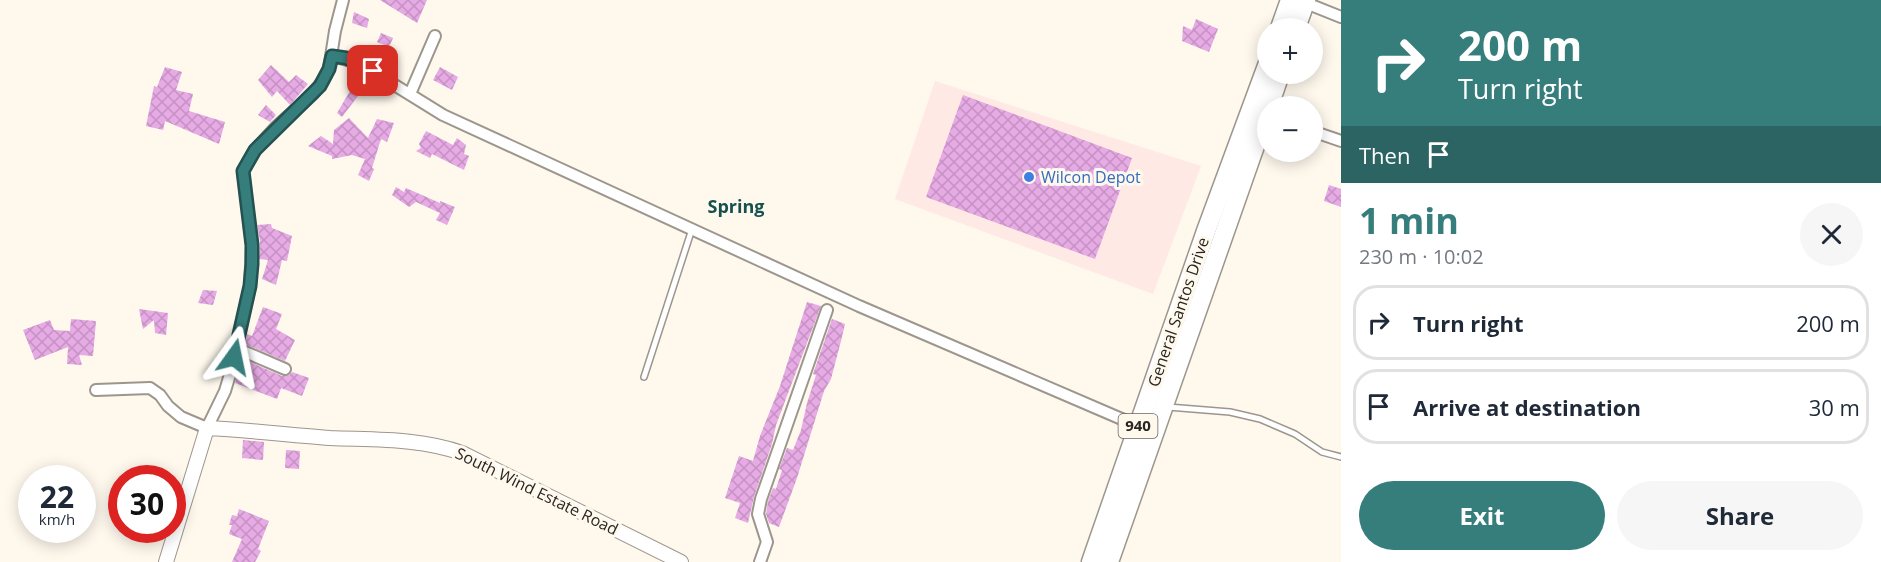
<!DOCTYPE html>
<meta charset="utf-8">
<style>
body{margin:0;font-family:"Open Sans",sans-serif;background:#f6f6f7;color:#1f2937;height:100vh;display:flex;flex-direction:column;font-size:22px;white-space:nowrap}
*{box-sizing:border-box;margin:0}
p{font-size:20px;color:#747a83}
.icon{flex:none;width:33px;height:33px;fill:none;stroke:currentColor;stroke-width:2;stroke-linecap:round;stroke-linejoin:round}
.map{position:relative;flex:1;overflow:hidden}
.panel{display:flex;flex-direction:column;background:#fff;width:540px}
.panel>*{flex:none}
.banner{background:#367e7c;color:#fff;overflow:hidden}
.tools{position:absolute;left:1257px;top:18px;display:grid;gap:12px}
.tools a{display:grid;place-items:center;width:66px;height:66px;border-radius:50%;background:#fff;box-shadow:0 3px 15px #0003;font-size:30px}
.speed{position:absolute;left:18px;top:465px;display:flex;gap:12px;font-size:30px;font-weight:700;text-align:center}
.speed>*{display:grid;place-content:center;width:78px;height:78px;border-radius:50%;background:#fff;box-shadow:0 3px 15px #0003;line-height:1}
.speed small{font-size:15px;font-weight:400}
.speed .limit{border:9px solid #d22;background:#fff;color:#111}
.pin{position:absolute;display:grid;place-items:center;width:51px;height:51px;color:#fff;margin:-26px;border-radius:12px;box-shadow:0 3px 9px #0006}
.me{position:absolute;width:66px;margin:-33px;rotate:12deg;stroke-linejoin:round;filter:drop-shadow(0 0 4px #0008)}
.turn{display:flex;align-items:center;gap:21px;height:126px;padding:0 18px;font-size:27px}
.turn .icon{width:78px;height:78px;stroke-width:2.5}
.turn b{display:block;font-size:42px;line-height:51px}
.then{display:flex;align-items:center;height:57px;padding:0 18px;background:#0003;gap:12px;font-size:22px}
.round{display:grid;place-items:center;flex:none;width:63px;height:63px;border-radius:32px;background:#f6f6f7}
.head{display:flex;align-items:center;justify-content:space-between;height:102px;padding:0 18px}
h1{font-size:36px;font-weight:700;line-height:45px;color:#367e7c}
.button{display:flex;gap:12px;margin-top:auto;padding:12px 18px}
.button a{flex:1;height:69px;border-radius:36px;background:#367e7c;color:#fff;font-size:24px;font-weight:700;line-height:69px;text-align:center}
.button a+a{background:#f6f6f7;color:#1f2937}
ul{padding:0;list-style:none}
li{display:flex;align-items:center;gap:18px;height:75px;margin:0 12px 9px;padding:0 6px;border:3px solid #e0e1e3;border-radius:24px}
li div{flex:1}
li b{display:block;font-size:22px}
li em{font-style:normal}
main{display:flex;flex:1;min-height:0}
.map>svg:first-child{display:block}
</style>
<main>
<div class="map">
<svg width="1341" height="562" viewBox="0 0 1341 562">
<defs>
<pattern id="building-cross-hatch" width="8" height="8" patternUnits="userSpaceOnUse" patternTransform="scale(1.5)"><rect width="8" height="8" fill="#e6aae4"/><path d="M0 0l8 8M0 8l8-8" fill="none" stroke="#c592c3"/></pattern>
</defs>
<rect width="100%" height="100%" fill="#fef8ed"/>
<path fill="#fee9e5" d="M935,81L1201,166L1153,294L895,199Z"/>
<g fill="url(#building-cross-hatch)">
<path d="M380,0H427L417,23Z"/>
<path d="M354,12L369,19L367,28L352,23Z"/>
<path d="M1196,19L1218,29L1209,52L1182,41L1183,26L1192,30Z"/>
<path d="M381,33L393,38L389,47L377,42Z"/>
<path d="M389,47L398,54L392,64L381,55Z"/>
<path d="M271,65L289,82L296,75L308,84L290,105L277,91L272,97L258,80Z"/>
<path d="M165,67L182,72L176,90L193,94L189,111L225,122L219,144L165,121L163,130L146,126L154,86L157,87Z"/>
<path d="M440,67L458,77L452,90L433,80Z"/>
<path d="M353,86L361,92L342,117L337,113Z"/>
<path d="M963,95L1132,158L1095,259L926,197Z"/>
<path d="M266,105L276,115L270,122L258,115Z"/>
<path d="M349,118L368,138L377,119L394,123L387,142L381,139L372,168L374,169L369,181L358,175L365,159L352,155L332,159V156L308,146L321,136L333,144L334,130Z"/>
<path d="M426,131L453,145L457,138L466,145L464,154L469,156L464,170L432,154L430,158L416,151L421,148L419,144Z"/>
<path d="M1329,185L1341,189V207L1324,201Z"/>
<path d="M396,187L404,192L406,188L440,203V201L455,207L447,225L436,220L440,213L416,202L409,207L392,195Z"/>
<path d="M271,224L272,228L292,236L287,261L282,260L276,285L262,279L268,260L259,259L260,241L257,225Z"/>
<path d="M203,290L217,291L213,305L198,303Z"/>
<path d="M807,302L821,306L776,425L772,444L754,497L748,523L735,518L740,503L725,498L739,456L753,461L760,436L780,386Z"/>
<path d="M263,307L282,314L276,329L295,340L285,361L245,344L247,334L252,336Z"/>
<path d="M139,309L168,313L166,335L155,333L154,320L143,329Z"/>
<path d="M71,319L96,321L93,356L79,355L82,365L67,364L68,347L35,360L23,330L50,320L54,330L70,331Z"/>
<path d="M832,319L845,324L841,341L831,379L824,391L797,478L779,527L769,523L766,514L768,501L773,488L776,489L782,470L779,469L787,448L793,450L801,430L807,403L816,375L813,374Z"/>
<path d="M241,358L282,376L289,375L292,372L309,378L302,396L281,388L277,399L235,383Z"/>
<path d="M243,440L264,442L263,460L242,458Z"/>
<path d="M286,450L300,451L299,469L285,468Z"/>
<path d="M239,509L269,521L258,549L261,551L255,562H232L242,539L229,534L232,525H229L232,515L237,516Z"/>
</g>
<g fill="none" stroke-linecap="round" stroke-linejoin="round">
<defs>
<g id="service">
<path d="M644,377L692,229"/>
<path d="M1168,407L1230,412L1260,419L1295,434L1322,452L1341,457"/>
</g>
<g id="minor">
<path d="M1301,1L1341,17"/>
<path d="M332,56L359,63L443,115L859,306L1138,426"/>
<path d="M410,94L435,36"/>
<path d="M1312,131L1341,141"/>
<path d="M236,348L285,369"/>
<path d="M96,390L150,388L160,395L168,406L181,417L207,428L225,391L231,371L250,286L252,245L243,171L255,150L276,127L313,94L324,79L329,69L335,31L343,0"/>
<path d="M760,562L767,542L758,514L761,499L827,310"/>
</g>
<path id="tertiary" d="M166,562L207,428C248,430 289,435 330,438C375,440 419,438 462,453L681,562"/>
<g id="trunk">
<path d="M1280,28L1290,0"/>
<path d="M1296,28L1306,0"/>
<path d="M1269,106L1280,74"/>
<path d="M1091,562L1206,231L1268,63"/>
<path d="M1109,562L1268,109"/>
</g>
</defs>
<use href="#service" stroke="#9c968d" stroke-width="8"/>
<use href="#minor" stroke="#9c968d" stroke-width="14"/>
<use href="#tertiary" stroke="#9c968d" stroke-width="16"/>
<use href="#trunk" stroke="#9c968d" stroke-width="21"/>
<use href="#service" stroke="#fff" stroke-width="5"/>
<use href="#minor" stroke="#fff" stroke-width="10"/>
<use href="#tertiary" stroke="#fff" stroke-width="14"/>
<use href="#trunk" stroke="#fff" stroke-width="18"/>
</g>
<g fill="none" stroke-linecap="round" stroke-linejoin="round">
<defs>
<path id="route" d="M234,357L250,286L252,264V245L243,171L255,150L320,86L329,69L332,56L346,58L373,71"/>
</defs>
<use href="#route" stroke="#235251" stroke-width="15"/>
<use href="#route" stroke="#367e7c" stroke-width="10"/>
</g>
<circle fill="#3f7fe0" stroke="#fef8ed" stroke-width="2" cx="1029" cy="177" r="6"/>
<g text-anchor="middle" stroke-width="6" stroke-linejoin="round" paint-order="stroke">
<rect fill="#fef8ed" stroke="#68655f" stroke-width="1.5" x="1118.5" y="414" width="39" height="24" rx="4.5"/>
<g font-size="15" font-weight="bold" fill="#282622">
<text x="1138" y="431">940</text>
</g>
<g font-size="16" fill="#366cbe" stroke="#fef8ed" text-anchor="start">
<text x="1041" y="183">Wilcon Depot</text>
</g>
<g font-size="16" fill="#282622" stroke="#fef8ed">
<text transform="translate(1178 312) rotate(-71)" y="6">General Santos Drive</text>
<text transform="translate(537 491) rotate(26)" y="6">South Wind Estate Road</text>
</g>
<g font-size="18" font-weight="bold" fill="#14514f" stroke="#fef8ed">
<text x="736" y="213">Spring</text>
</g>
</g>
</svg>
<div class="tools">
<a>+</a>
<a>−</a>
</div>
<div class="speed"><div>22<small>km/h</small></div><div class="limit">30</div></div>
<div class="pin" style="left:373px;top:71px;background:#d93025"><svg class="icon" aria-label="arrive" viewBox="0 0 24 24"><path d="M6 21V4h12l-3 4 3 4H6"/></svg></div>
<svg class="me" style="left:234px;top:357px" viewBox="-20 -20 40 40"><path d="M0-17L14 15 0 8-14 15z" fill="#367e7c" stroke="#fff" stroke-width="4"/></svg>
</div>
<section class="panel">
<div class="banner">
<div class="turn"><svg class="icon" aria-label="right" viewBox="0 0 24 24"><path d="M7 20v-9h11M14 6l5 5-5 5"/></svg><div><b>200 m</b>Turn right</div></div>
<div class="then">Then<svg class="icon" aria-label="arrive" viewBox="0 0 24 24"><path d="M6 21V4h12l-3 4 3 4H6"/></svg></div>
</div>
<div class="head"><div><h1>1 min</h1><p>230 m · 10:02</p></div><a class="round"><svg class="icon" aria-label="close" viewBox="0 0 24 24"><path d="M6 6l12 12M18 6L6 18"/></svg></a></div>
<ul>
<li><svg class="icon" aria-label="right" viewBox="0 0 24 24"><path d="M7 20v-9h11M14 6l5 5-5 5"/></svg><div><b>Turn right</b></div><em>200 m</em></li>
<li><svg class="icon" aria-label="arrive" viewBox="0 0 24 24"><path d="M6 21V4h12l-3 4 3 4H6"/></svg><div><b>Arrive at destination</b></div><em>30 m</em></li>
</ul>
<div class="button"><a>Exit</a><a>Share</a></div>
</section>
</main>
